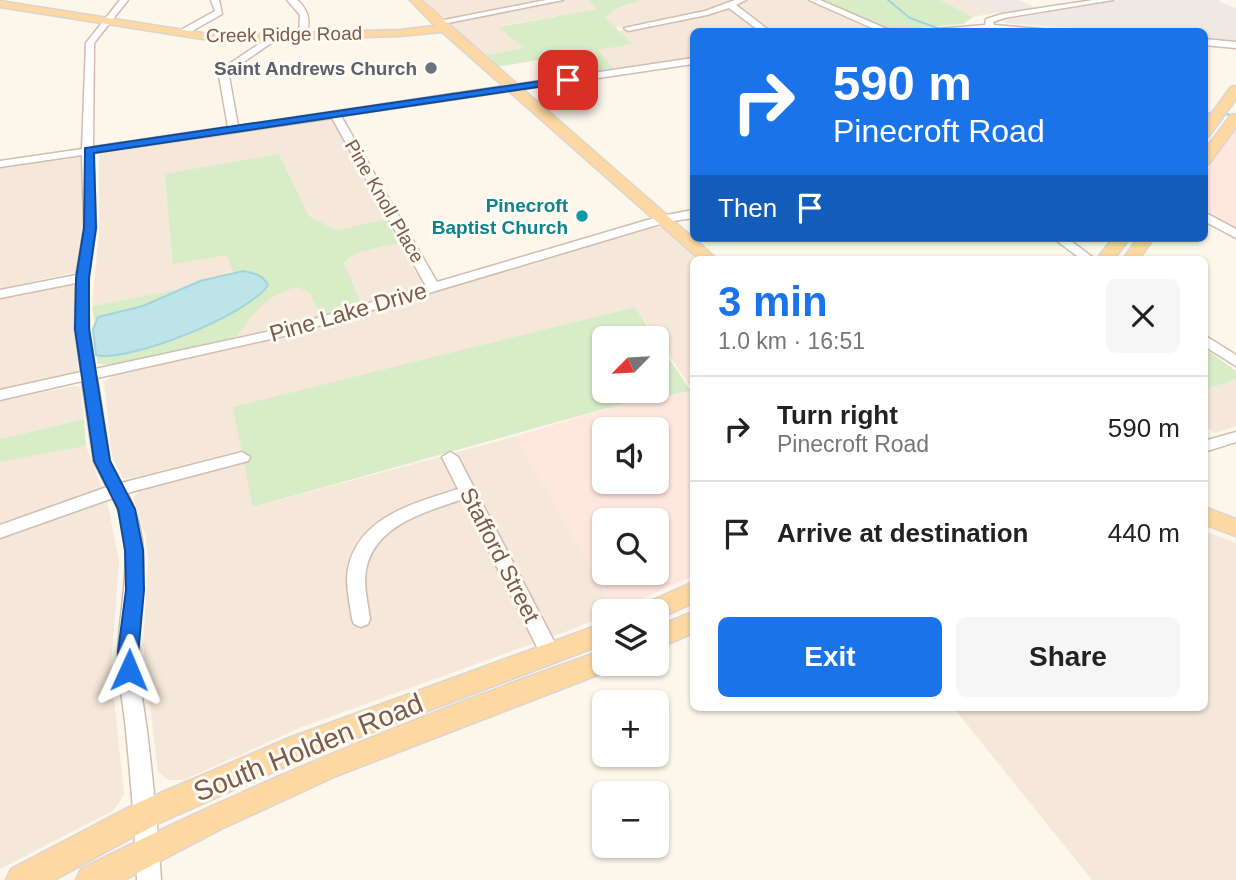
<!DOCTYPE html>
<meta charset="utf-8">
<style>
body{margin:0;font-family:Helvetica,sans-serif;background:#f6f6f6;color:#222;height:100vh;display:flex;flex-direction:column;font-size:26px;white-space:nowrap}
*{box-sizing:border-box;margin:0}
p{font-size:23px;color:#767676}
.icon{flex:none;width:38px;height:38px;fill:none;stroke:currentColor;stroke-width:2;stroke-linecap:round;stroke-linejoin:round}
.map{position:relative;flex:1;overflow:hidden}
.sheet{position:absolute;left:690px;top:256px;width:518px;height:455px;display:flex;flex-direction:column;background:#fff;border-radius:10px;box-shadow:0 2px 5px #0004}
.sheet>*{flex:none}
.top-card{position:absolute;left:690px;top:28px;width:518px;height:214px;border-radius:10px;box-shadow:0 2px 5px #0004;background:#1a73e8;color:#fff;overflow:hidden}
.needle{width:46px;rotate:246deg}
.fabs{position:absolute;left:592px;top:326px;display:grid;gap:14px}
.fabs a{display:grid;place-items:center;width:77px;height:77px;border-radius:10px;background:#fff;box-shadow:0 2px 5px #0004;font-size:35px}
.pin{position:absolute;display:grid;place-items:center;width:60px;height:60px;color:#fff;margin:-30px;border-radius:14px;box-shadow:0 4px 10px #0006}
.me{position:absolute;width:77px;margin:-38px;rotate:1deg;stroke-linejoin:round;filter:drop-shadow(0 0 5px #0008)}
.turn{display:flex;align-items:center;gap:24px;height:147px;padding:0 28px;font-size:32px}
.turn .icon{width:91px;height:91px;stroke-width:2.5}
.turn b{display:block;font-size:49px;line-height:60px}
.then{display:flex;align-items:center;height:66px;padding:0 28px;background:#0003;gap:14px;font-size:26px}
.round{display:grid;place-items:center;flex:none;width:74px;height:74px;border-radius:10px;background:#f6f6f6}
.headline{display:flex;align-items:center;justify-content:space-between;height:119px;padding:0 28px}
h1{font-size:42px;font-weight:700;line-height:52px;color:#1a73e8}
.primary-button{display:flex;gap:14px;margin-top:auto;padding:14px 28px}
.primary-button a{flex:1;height:80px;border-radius:10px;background:#1a73e8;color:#fff;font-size:28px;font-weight:700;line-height:80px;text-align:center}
.primary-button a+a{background:#f6f6f6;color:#222}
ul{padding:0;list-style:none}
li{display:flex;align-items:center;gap:21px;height:105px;padding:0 28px;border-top:2px solid #e0e0e0}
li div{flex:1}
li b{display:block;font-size:26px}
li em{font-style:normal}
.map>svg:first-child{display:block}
</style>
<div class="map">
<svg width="1236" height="880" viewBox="0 0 1236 880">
<rect width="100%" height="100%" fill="#fdf6eb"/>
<g fill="#f5e7d9">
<path d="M424,0H588L598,9L499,26L525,48L484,56Z"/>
<path d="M641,0H733L702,11L615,28L605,18L618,8Z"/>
<path d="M747,0H806L873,30L693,32V58L614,69L597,50L632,44L619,31L717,12Z"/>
<path d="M939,0H968L995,13L973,17Z"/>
<path d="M327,119H332L386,219L336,230L309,216L279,154L227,255L232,272L180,289L92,306L99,233V154Z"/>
<path d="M81,156L82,224L75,272L0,289V168Z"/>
<path d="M652,227L661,228L696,259H693V390L635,307L234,407L242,450L132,478H123L112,456L104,382L113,376L286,336Z"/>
<path d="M399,243L422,283L419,286L361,303L344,264L356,253Z"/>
<path d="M65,284L75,286L74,325L78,371L0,389V298Z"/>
<path d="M297,287L310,293L320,316L237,337L254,310L278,292Z"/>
<path d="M1236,379V426L1215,433L1204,425V390Z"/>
<path d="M74,386L80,387L84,419L0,439V401Z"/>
<path d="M516,436L615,611H604V616L570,630L302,727L184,780H169L158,772L143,645L148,563L146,538L133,498L140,491L245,463L254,507Z"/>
<path d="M86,446L108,505L119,562L111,669L124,794L114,810L0,869V462Z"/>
<path d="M1204,531L1236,543V880H1092L953,707H1204Z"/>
</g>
<g fill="#fee7df" fill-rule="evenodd">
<path d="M1236,129V228H1234L1204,210V175Z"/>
<path d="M693,390V576L615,611L516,436L633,401ZM604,429H656V481H604ZM604,520H656V572H604Z"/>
</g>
<g fill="#efe8e3">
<path d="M968,0H1019L1036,8L995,13Z"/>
<path d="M1120,0H1222L1218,1L1236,8V41L1204,38V32L1129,31L1012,24L1000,21Z"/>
</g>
<g fill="#d8ecc8">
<path d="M588,0H641L618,8L605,18L633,44L598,50L614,69L570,75L558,62L539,60L496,67L484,56L524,48L498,27L597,9Z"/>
<path d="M818,0H940L973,17L963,24L891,30Z"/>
<path d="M279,154L309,216L336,230L386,219L399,243L356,253L344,263L361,303L320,316L310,293L297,287C267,295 253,312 237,337L112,365L98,364L96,355C114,359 221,327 230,313C237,304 239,283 243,271L232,272L227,255L173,264L165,174Z"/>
<path d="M180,289L143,306L98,317L94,322L92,306Z"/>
<path d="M635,307L655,338H604V351H600L594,360L604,371V390H656V339L691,391L633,401L253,507L233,407Z"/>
<path d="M1204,348L1236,371V379L1204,390Z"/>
<path d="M84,419L86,446L0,462V439Z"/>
</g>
<path fill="#bde4e9" stroke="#a3d4db" stroke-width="2" d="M243,271C254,273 263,275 268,285C250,314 129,363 96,355L93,329L98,317L143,306L200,281Z"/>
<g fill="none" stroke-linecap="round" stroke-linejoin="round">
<g stroke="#a3d4db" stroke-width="2">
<path d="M888,0L910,18L948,32"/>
<path d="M1204,113L1213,114"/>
<path d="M1221,114L1236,115"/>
</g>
<defs>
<g id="minor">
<path d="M120,0H128L94,43L93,147L228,127L219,76L226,66L274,34L278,37L277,39L232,70L229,76L238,126L693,58V64L341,116L437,282L661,216L693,210V218L667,222L288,335L97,378L110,462L121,483L242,452L250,457L248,461L127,493C155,545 139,596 138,651C137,677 144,705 147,731C153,780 158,830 161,880H137C135,830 131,780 126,731C124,705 117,677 118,651C120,601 137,545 113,498L0,538V525L107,487L94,462L82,381L0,400V390L81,372L75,329L76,283L0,298V290L76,275L84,228L82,155L0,167V161L82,149L86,43ZM332,118L426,286L280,329L95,369L89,329L88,278L96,228L93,153Z"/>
<path d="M211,0H219L222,14L185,35H179V31L215,11Z"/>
<path d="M287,0H297C309,10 311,22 306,37L299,35L300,15Z"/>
<path d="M546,0H563L438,25L434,22Z"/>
<path d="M735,0H746L736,5L771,32H761L729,8L707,15L628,31L624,28L705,11Z"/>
<path d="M809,0H820L894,32H881Z"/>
<path d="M1093,0H1113L1004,18L993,22L994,25L1075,32L975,30L901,32L985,25L986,19L1002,14Z"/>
<path d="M1204,39L1236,42V48L1204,45Z"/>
<path d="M1204,212L1236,229V238L1204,221Z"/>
<path d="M1053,238H1067L1095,259H1081Z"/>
<path d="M1204,335L1236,355V366L1204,346Z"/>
<path d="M1236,432V442L1204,452V441Z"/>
<path d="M450,452L458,457L557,647L560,653L557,659L550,661L543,659L463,499C426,512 374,525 366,570C363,586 368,603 370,619L368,624L361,627L354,624L352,619C350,603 345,585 348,569C358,517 414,503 458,489L442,457Z"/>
</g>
<g id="major">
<path d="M410,0H421L717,259H699L442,32L399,36L215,41L0,7V1L215,35L399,30L435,26Z"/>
<path d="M1236,86V99L1209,136L1204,137V124L1231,87Z"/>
<path d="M1236,114V127L1209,164L1204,165V151L1231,115Z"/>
<path d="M1113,238H1130L1114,259H1097Z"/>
<path d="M1138,238H1154L1139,259H1123Z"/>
<path d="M1204,507L1236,519V536L1204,524Z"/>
<path d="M693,582V603L656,620V611H641L644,604Z"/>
<path d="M693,612V633L656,649V627Z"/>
<path d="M604,623V644L309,756L157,824L54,880H6L11,869L135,804L289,738Z"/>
<path d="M604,650V663H616L613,669L336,776L223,828L124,880H76L81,869C251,783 423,713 604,650Z"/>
</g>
</defs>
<use href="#minor" stroke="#d1bdaf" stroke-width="3"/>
<use href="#major" stroke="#dcd4d0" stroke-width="3"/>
<use href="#minor" fill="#fff" fill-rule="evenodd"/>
<use href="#major" fill="#fdd8a2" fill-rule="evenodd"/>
</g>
<path fill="#1a73e8" stroke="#114b97" stroke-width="2" d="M568,77L571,82L94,153L96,228L89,278V329L110,461L135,509L143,550L144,590L136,676L129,679L122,676L118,652L126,590L125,550L118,509L94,461L75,329L76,278L84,228L85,148Z"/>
<circle fill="#6b7280" stroke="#fffaf2" stroke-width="2.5" cx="431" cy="68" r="7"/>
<circle fill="#0f9aa8" stroke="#fffaf2" stroke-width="2.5" cx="582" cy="216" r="7"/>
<g text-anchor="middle" stroke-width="6" stroke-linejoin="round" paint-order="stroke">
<g font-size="19" fill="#7a5b4c" stroke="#fffaf2">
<text transform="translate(284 34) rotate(-1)" y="7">Creek Ridge Road</text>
<text transform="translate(385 201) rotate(60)" y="7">Pine Knoll Place</text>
</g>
<g font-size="19" font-weight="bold" fill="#5b616d" stroke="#fffaf2" text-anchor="end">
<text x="417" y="75">Saint Andrews Church</text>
</g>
<g font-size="19" font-weight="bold" fill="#0d838f" stroke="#fffaf2" text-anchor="end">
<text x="568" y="212">Pinecroft<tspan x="568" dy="22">Baptist Church</tspan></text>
</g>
<g font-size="23" fill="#7a5b4c" stroke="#fffaf2">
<text transform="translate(348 312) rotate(-16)" y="8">Pine Lake Drive</text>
<text transform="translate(500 555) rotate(63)" y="8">Stafford Street</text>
</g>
<g font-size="28" fill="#7a5b4c" stroke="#fffaf2">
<text transform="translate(308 747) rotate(-22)" y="10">South Holden Road</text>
</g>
</g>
</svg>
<div class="fabs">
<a><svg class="needle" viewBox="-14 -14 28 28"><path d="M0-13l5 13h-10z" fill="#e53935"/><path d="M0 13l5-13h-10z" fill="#767676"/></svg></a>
<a><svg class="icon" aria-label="sound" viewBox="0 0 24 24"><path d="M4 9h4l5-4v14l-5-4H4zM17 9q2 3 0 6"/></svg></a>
<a><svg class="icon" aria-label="search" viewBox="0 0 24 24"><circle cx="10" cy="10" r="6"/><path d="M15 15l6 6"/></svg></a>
<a><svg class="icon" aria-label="layers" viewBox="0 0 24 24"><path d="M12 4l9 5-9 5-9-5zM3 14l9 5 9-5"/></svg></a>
<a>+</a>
<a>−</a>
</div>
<div class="pin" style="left:568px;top:80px;background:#d93025"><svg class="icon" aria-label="arrive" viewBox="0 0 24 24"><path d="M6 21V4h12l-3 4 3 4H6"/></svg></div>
<svg class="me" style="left:129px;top:670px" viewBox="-20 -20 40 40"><path d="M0-17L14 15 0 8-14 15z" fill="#1a73e8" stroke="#fff" stroke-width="4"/></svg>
<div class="top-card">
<div class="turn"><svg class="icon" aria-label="right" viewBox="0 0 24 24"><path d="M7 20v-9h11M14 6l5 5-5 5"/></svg><div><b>590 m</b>Pinecroft Road</div></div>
<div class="then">Then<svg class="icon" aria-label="arrive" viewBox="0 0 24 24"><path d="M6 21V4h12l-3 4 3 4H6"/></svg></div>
</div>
<section class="sheet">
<div class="headline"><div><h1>3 min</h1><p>1.0 km · 16:51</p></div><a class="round"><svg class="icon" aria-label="close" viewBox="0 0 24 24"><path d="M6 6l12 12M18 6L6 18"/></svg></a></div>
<ul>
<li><svg class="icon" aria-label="right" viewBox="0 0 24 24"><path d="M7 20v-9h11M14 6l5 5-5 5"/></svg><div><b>Turn right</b><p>Pinecroft Road</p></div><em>590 m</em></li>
<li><svg class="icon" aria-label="arrive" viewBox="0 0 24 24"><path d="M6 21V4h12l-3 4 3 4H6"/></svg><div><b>Arrive at destination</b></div><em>440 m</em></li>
</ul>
<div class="primary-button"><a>Exit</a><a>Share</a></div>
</section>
</div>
